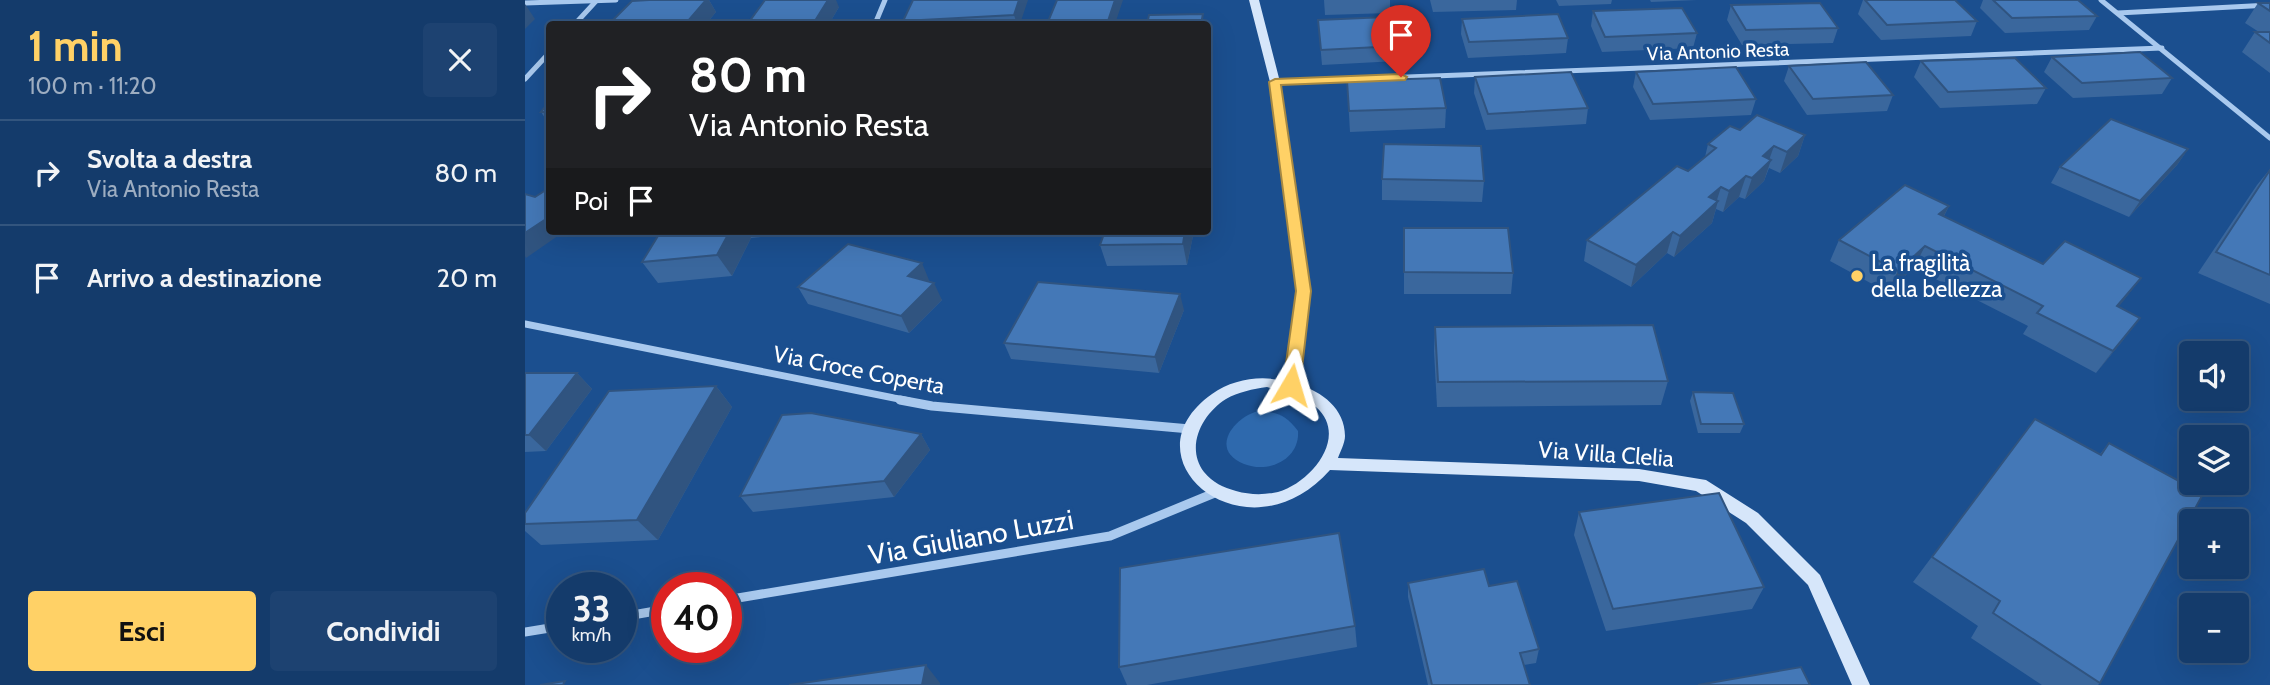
<!DOCTYPE html>
<html lang="it">
<meta charset="utf-8">
<style>
body{margin:0;font-family:Cabin,sans-serif;background:#1d4271;color:#f1f3f6;height:100vh;display:flex;flex-direction:column;font-size:26px;white-space:nowrap}
*{box-sizing:border-box;margin:0}
p{font-size:23px;color:#9dadc1}
.icon{flex:none;width:38px;height:38px;fill:none;stroke:currentColor;stroke-width:2;stroke-linecap:round;stroke-linejoin:round}
.map{position:relative;flex:1;overflow:hidden}
.side{display:flex;flex-direction:column;background:#143b6b;width:525px}
.side>*{flex:none}
.hud{position:absolute;left:21px;top:21px;width:665px;height:214px;border-radius:7px;box-shadow:0 7px 28px #0002,0 0 0 2px #33557e;background:#202124;color:#fff;overflow:hidden}
.controls{position:absolute;left:1654px;top:341px;display:grid;gap:14px}
.controls a{display:grid;place-items:center;width:70px;height:70px;border-radius:7px;background:#143b6b;box-shadow:0 7px 28px #0002,0 0 0 2px #33557e;font-size:35px}
.speed{position:absolute;left:21px;top:572px;display:flex;gap:14px;font-size:35px;font-weight:700;text-align:center}
.speed>*{display:grid;place-content:center;width:91px;height:91px;border-radius:50%;background:#143b6b;box-shadow:0 7px 28px #0002,0 0 0 2px #33557e;line-height:1}
.speed small{font-size:18px;font-weight:400}
.speed .limit{border:10px solid #d22;background:#fff;color:#111}
.pin{position:absolute;display:grid;place-items:center;width:60px;height:60px;color:#fff;margin:-72px -30px;border-radius:50% 50% 50% 0;rotate:-45deg;box-shadow:0 0 7px #0007}
.pin .icon{rotate:45deg}
.me{position:absolute;width:77px;margin:-38px;rotate:7deg;stroke-linejoin:round;filter:drop-shadow(0 0 5px #0008)}
.turn{display:flex;align-items:center;gap:24px;height:147px;padding:0 28px;font-size:32px}
.turn .icon{width:91px;height:91px;stroke-width:2.5}
.turn b{display:block;font-size:49px;line-height:60px}
.then{display:flex;align-items:center;height:66px;padding:0 28px;background:#0003;gap:14px;font-size:26px}
.round{display:grid;place-items:center;flex:none;width:74px;height:74px;border-radius:7px;background:#1d4271}
.head{display:flex;align-items:center;justify-content:space-between;height:119px;padding:0 28px}
h1{font-size:42px;font-weight:700;line-height:52px;color:#ffd166}
.action{display:flex;gap:14px;margin-top:auto;padding:14px 28px}
.action a{flex:1;height:80px;border-radius:7px;background:#ffd166;color:#111;font-size:28px;font-weight:700;line-height:80px;text-align:center}
.action a+a{background:#1d4271;color:#f1f3f6}
ul{padding:0;list-style:none}
li{display:flex;align-items:center;gap:21px;height:105px;padding:0 28px;border-top:2px solid #33557e}
li div{flex:1}
li b{display:block;font-size:26px}
li em{font-style:normal}
main{display:flex;flex:1;min-height:0}
.map>svg:first-child{display:block}
</style>
<main>
<section class="side">
<div class="head"><div><h1>1 min</h1><p>100 m · 11:20</p></div><a class="round"><svg class="icon" aria-label="close" viewBox="0 0 24 24"><path d="M6 6l12 12M18 6L6 18"/></svg></a></div>
<ul>
<li><svg class="icon" aria-label="right" viewBox="0 0 24 24"><path d="M7 20v-9h11M14 6l5 5-5 5"/></svg><div><b>Svolta a destra</b><p>Via Antonio Resta</p></div><em>80 m</em></li>
<li><svg class="icon" aria-label="arrive" viewBox="0 0 24 24"><path d="M6 21V4h12l-3 4 3 4H6"/></svg><div><b>Arrivo a destinazione</b></div><em>20 m</em></li>
</ul>
<div class="action"><a>Esci</a><a>Condividi</a></div>
</section>
<div class="map">
<svg width="1745" height="685" viewBox="0 0 1745 685">
<rect width="100%" height="100%" fill="#1b4f8f"/>
<path fill="#2e69ad" d="M733,411C753,412 761,415 773,431C775,459 744,474 719,464C684,450 708,418 733,411Z"/>
<g fill="none" stroke-linecap="round" stroke-linejoin="round">
<g stroke="#a9c9ee" stroke-width="5">
<path d="M1576,0L1745,138"/>
<path d="M0,3L91,0"/>
<path d="M1593,13L1745,5"/>
<path d="M50,24L72,0"/>
<path d="M350,24L360,0"/>
<path d="M0,79L24,53"/>
<path d="M750,82L1637,48"/>
</g>
<path stroke="#a9c9ee" stroke-width="7" d="M0,324L384,401"/>
<g stroke="#a9c9ee" stroke-width="9">
<path d="M375,400L407,406L665,429"/>
<path d="M201,600L585,536L692,492"/>
<path d="M96,617L142,609"/>
<path d="M0,632L37,626"/>
</g>
<path fill="#d6e6fa" fill-rule="evenodd" d="M724,0H734L755,82L785,291L773,385C797,391 820,409 820,436C820,443 815,452 813,458L1114,469L1181,480L1233,513L1295,575L1345,685H1327L1283,585L1221,523L1171,491L1114,481L805,470C722,564 595,459 687,394C708,379 736,375 759,381L771,291L745,82ZM742,387C754,391 768,392 778,397C783,399 787,404 791,407C824,436 787,482 753,492C739,495 725,495 711,491C698,487 688,483 679,472C660,447 677,414 701,399C713,392 728,389 742,387Z"/>
</g>
<g fill="#3a679d">
<path d="M124,0H184L191,12L181,24H84Z"/>
<path d="M494,0L495,24H379L378,21Z"/>
<path d="M799,0H865V13L800,15Z"/>
<path d="M905,0H992L991,10L908,12Z"/>
<path d="M1031,0H1087L1086,4L1034,6Z"/>
<path d="M1125,0H1172L1126,2Z"/>
<path d="M1338,0H1430L1452,21L1446,36L1356,40L1333,14Z"/>
<path d="M1458,0H1553L1572,16L1564,30L1480,33L1455,8Z"/>
<path d="M1733,3H1745V73L1717,52L1730,32H1734L1720,23Z"/>
<path d="M1206,5L1313,28L1308,43L1217,45L1202,20Z"/>
<path d="M314,7L304,24H225L224,22Z"/>
<path d="M1068,11L1172,33L1168,48L1077,52L1066,26Z"/>
<path d="M937,19L1043,38L1041,53L943,58L936,34Z"/>
<path d="M793,20L891,45V60L797,65Z"/>
<path d="M1527,57L1647,78L1637,94L1548,98L1519,72Z"/>
<path d="M682,58H685L688,74L686,88H682Z"/>
<path d="M1396,61L1521,88L1512,104L1415,108L1389,77Z"/>
<path d="M1264,66L1368,95L1362,111L1282,115L1259,81Z"/>
<path d="M1111,72L1231,99L1226,115L1125,120L1108,87Z"/>
<path d="M950,77L1063,108L1061,124L961,130L949,93Z"/>
<path d="M822,81L921,108L920,128L825,132Z"/>
<path d="M24,102V124L16,112Z"/>
<path d="M1215,130L1280,135L1273,156L1255,173L1244,168L1239,181L1220,199L1214,197L1198,212L1191,209L1187,223L1149,257L1142,253L1106,287L1059,261L1062,240L1163,171L1180,157L1183,144Z"/>
<path d="M1663,149L1652,165L1604,217L1526,183L1535,167Z"/>
<path d="M1745,169V304L1673,273L1732,185Z"/>
<path d="M857,179L959,181L957,202L857,200Z"/>
<path d="M1424,206L1419,216L1518,264L1616,278L1593,307L1599,339L1571,373L1498,334L1503,326L1389,268L1362,292L1305,261L1314,240Z"/>
<path d="M879,228L988,273L986,294H879Z"/>
<path d="M136,231H239L236,237L226,238L207,276L133,283L117,262Z"/>
<path d="M669,231L662,265L582,266L575,245Z"/>
<path d="M404,280L402,282L417,300L384,333L283,304L273,287Z"/>
<path d="M659,310L634,373L486,359L479,343Z"/>
<path d="M910,327L1143,381L1136,405L912,407L909,351Z"/>
<path d="M0,373H52L67,389L21,451L0,452Z"/>
<path d="M191,386L207,407L133,540L16,545L0,531V513Z"/>
<path d="M1168,392L1219,424L1215,433H1173L1165,401Z"/>
<path d="M1510,419L1575,454L1584,443L1575,683L1573,685H1517L1446,638L1453,626L1388,582Z"/>
<path d="M396,434L405,450L369,497L228,512L215,496Z"/>
<path d="M1054,512L1239,587L1227,609L1081,631L1049,535Z"/>
<path d="M883,583L964,586L1014,649L1011,663L999,665L1005,685H903L883,597Z"/>
<path d="M830,626L832,647L622,685H602L594,667Z"/>
</g>
<g fill="#305480">
<path d="M181,0H184L191,12L181,24H166L163,21Z"/>
<path d="M303,0H311L314,7L304,24H288Z"/>
<path d="M494,0H503L495,24H492L489,15Z"/>
<path d="M590,0H598L590,24H582Z"/>
<path d="M0,4L10,19L0,29Z"/>
<path d="M685,58L688,74L686,88L684,73Z"/>
<path d="M1280,135L1273,156L1255,173L1262,152Z"/>
<path d="M1249,146L1243,163L1246,160L1239,181L1220,199L1227,178L1238,156Z"/>
<path d="M1663,149L1652,165L1604,217L1615,201Z"/>
<path d="M1221,176L1214,197L1198,212L1204,191Z"/>
<path d="M1196,187L1191,203L1193,201L1187,223L1149,257L1155,236L1184,197Z"/>
<path d="M1424,206L1413,227L1414,214Z"/>
<path d="M24,217V231H40L1,258L0,256V233Z"/>
<path d="M205,231H222L226,238L207,276L192,255Z"/>
<path d="M232,231H239L236,237Z"/>
<path d="M660,231H669L662,265L658,244Z"/>
<path d="M1148,232L1142,253L1106,287L1111,265Z"/>
<path d="M1400,246L1389,268L1362,292L1373,271Z"/>
<path d="M397,263L404,280L391,293L383,276Z"/>
<path d="M1616,278L1600,299L1576,328L1592,306Z"/>
<path d="M409,283L417,300L384,333L376,316Z"/>
<path d="M655,294L659,310L634,373L630,357Z"/>
<path d="M1615,318L1599,339L1571,373L1588,351Z"/>
<path d="M52,373L67,389L21,451L4,435Z"/>
<path d="M191,386L207,407L133,540L112,520Z"/>
<path d="M396,434L405,450L369,497L359,481Z"/>
<path d="M401,665L415,683V685H397Z"/>
</g>
<g fill="#4478b7" stroke="#305480" stroke-width="2">
<path d="M124,0H181L163,21L84,24L107,1Z"/>
<path d="M240,0H303L288,24H240L243,21L224,22Z"/>
<path d="M388,0H494L489,15L378,21Z"/>
<path d="M532,0H590L582,24H522Z"/>
<path d="M1340,0H1430L1452,21L1362,25Z"/>
<path d="M1468,0H1553L1572,16L1487,18Z"/>
<path d="M1295,3L1313,28L1221,30L1206,5Z"/>
<path d="M1733,3H1745V11Z"/>
<path d="M1157,8L1172,33L1080,37L1068,11Z"/>
<path d="M678,14L676,24H622L624,15Z"/>
<path d="M1033,14L1043,38L944,42L937,19Z"/>
<path d="M884,16L891,45L796,50L793,20Z"/>
<path d="M1730,32H1745V43Z"/>
<path d="M1615,52L1647,78L1557,83L1527,57Z"/>
<path d="M682,58H685L684,73H682Z"/>
<path d="M1490,58L1521,88L1423,92L1396,61Z"/>
<path d="M1341,62L1368,95L1288,99L1264,66Z"/>
<path d="M1211,67L1231,99L1128,104L1111,72Z"/>
<path d="M1046,72L1063,108L963,114L950,77Z"/>
<path d="M915,78L921,108L824,111L822,81Z"/>
<path d="M24,102V112H16Z"/>
<path d="M1232,115L1280,135L1262,152L1249,146L1238,156L1246,160L1227,178L1221,176L1204,191L1196,187L1184,197L1193,201L1155,236L1148,232L1111,265L1062,240L1152,166L1163,171L1191,148L1183,144L1205,126L1215,130Z"/>
<path d="M1586,119L1663,149L1615,201L1535,167Z"/>
<path d="M859,144L956,146L959,181L857,179Z"/>
<path d="M1745,170V275L1691,252Z"/>
<path d="M1380,185L1424,206L1414,214L1518,264L1540,241L1616,278L1592,306L1615,318L1588,351L1512,313L1518,306L1400,246L1373,271L1314,240Z"/>
<path d="M24,188V217L0,233V194L10,197Z"/>
<path d="M879,228H983L988,273L879,272Z"/>
<path d="M136,231H205L192,255L117,262Z"/>
<path d="M580,231H660L658,244L575,245Z"/>
<path d="M323,244L397,263L383,276L409,283L376,316L273,287Z"/>
<path d="M513,282L655,294L630,357L479,343Z"/>
<path d="M1128,325L1143,381L913,382L910,327Z"/>
<path d="M0,373H52L4,435H0Z"/>
<path d="M191,386L112,520L0,524V513L84,391Z"/>
<path d="M1168,392L1208,393L1219,424H1176Z"/>
<path d="M286,413L396,434L359,481L215,496L257,415Z"/>
<path d="M1510,419L1576,455L1584,443L1678,494L1575,683L1468,613L1475,601L1407,557Z"/>
<path d="M1194,493L1239,587L1088,609L1054,512Z"/>
<path d="M814,533L830,626L594,667L595,568Z"/>
<path d="M959,569L964,586L992,581L1014,649L995,653L1005,685H907L883,583Z"/>
<path d="M401,665L397,685H264Z"/>
<path d="M1276,667L1285,685H1173Z"/>
<path d="M40,681L38,685H15Z"/>
</g>
<path fill="#ffd166" stroke="#a68842" stroke-width="2" d="M876,74L882,77L880,80L756,85L786,291L775,385L772,389H760L758,385L771,291L744,82L750,79Z"/>
<circle fill="#ffd166" stroke="#1b4f8f" stroke-width="2.5" cx="1332" cy="276" r="7"/>
<g text-anchor="middle" stroke-width="7" stroke-linejoin="round" paint-order="stroke">
<g font-size="19" fill="#fff" stroke="#1b4f8f">
<text transform="translate(1193 51) rotate(-2)" y="7">Via Antonio Resta</text>
</g>
<g font-size="23" fill="#fff" stroke="#1b4f8f" text-anchor="start">
<text x="1346" y="271">La fragilità<tspan x="1346" dy="26">della bellezza</tspan></text>
</g>
<g font-size="23" fill="#fff" stroke="#1b4f8f">
<text transform="translate(334 370) rotate(11)" y="8">Via Croce Coperta</text>
<text transform="translate(1081 454) rotate(4)" y="8">Via Villa Clelia</text>
</g>
<g font-size="28" fill="#fff" stroke="#1b4f8f">
<text transform="translate(446 537) rotate(-10)" y="10">Via Giuliano Luzzi</text>
</g>
</g>
</svg>
<div class="controls">
<a><svg class="icon" aria-label="sound" viewBox="0 0 24 24"><path d="M4 9h4l5-4v14l-5-4H4zM17 9q2 3 0 6"/></svg></a>
<a><svg class="icon" aria-label="layers" viewBox="0 0 24 24"><path d="M12 4l9 5-9 5-9-5zM3 14l9 5 9-5"/></svg></a>
<a>+</a>
<a>−</a>
</div>
<div class="speed"><div>33<small>km/h</small></div><div class="limit">40</div></div>
<div class="pin" style="left:876px;top:77px;background:#d93025"><svg class="icon" aria-label="arrive" viewBox="0 0 24 24"><path d="M6 21V4h12l-3 4 3 4H6"/></svg></div>
<svg class="me" style="left:766px;top:385px" viewBox="-20 -20 40 40"><path d="M0-17L14 15 0 8-14 15z" fill="#ffd166" stroke="#fff" stroke-width="4"/></svg>
<div class="hud">
<div class="turn"><svg class="icon" aria-label="right" viewBox="0 0 24 24"><path d="M7 20v-9h11M14 6l5 5-5 5"/></svg><div><b>80 m</b>Via Antonio Resta</div></div>
<div class="then">Poi<svg class="icon" aria-label="arrive" viewBox="0 0 24 24"><path d="M6 21V4h12l-3 4 3 4H6"/></svg></div>
</div>
</div>
</main>
